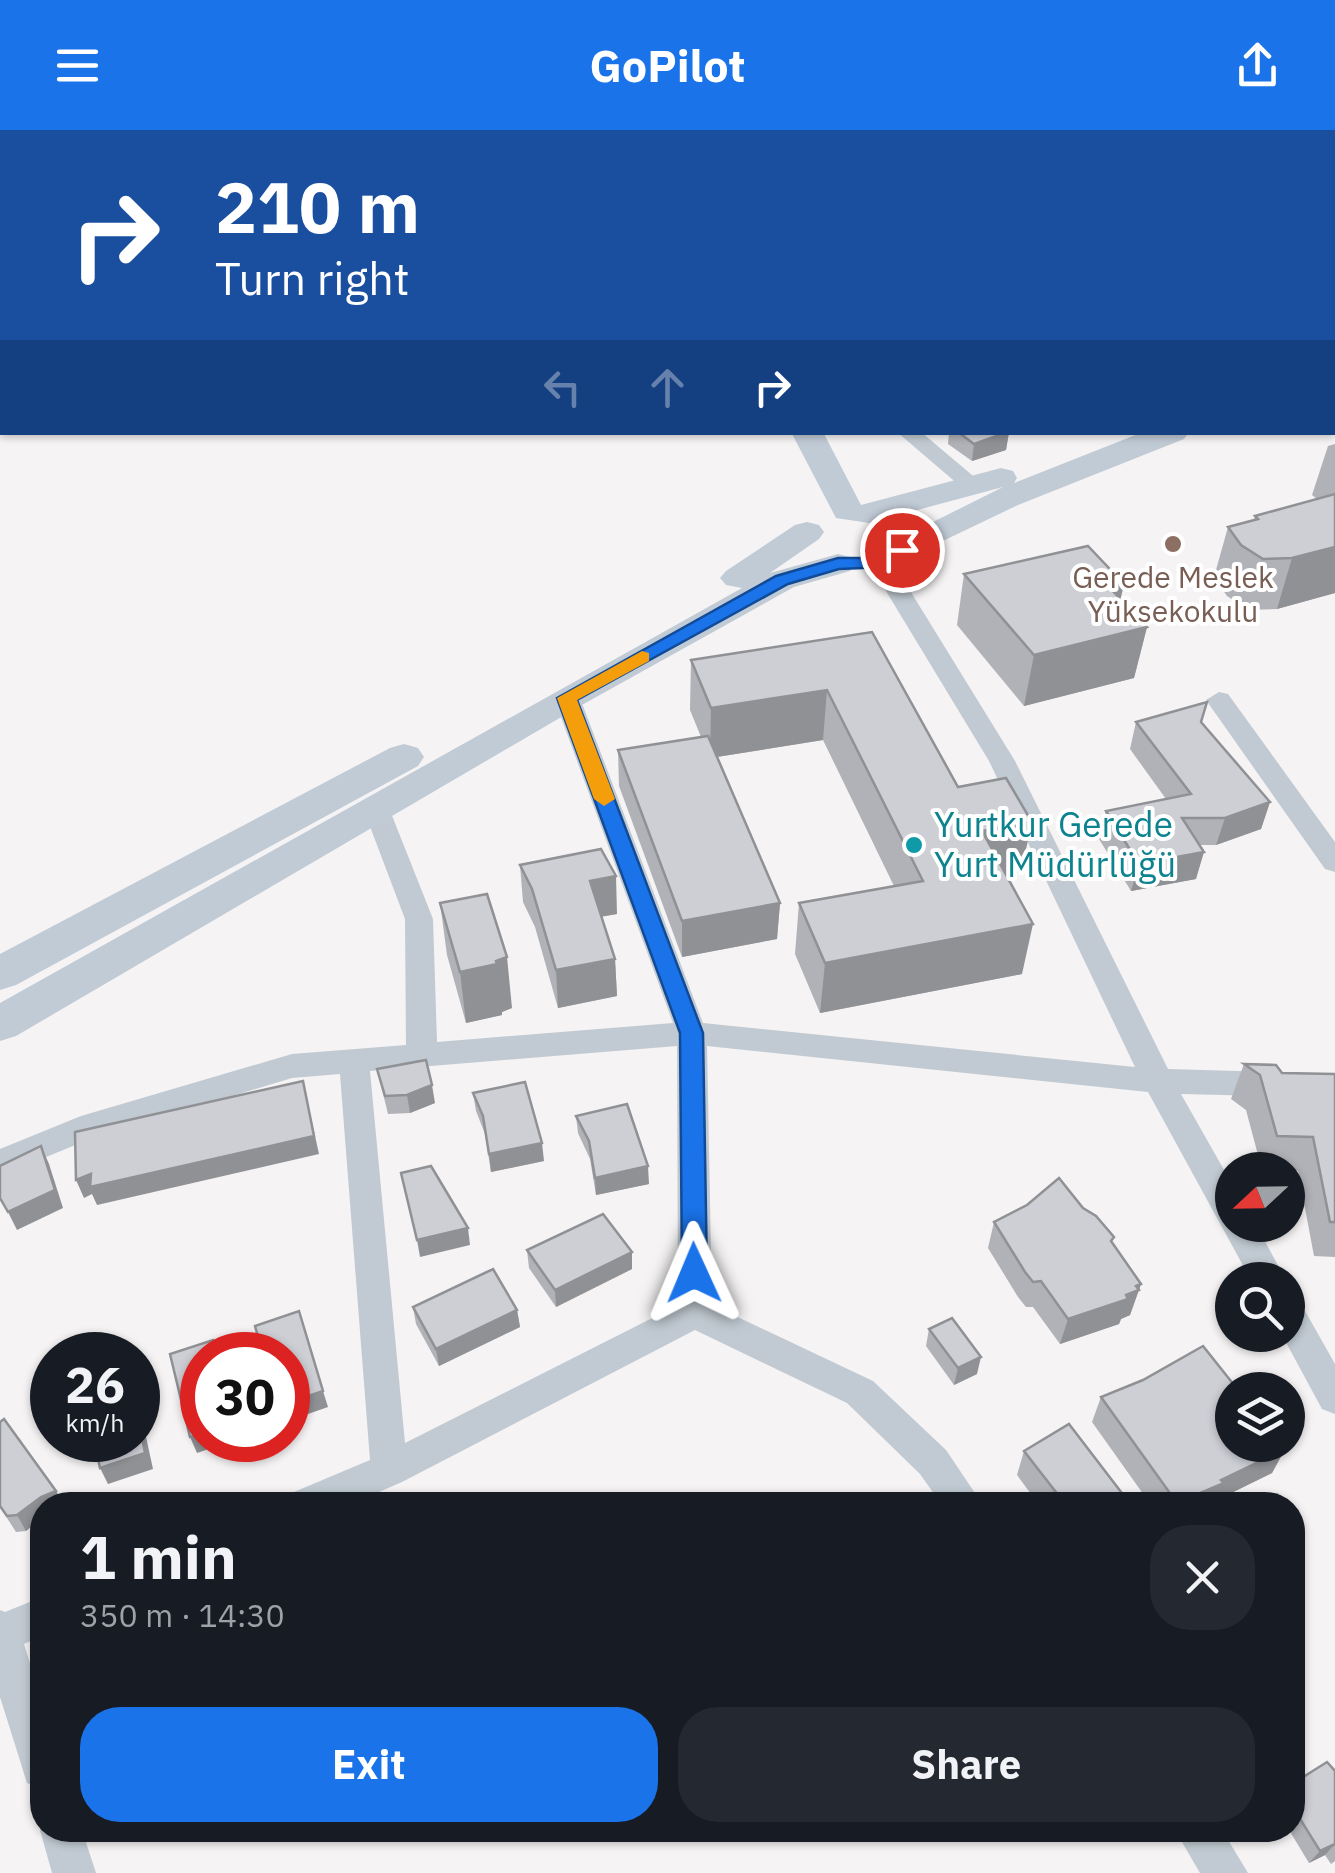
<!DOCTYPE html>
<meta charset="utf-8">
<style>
body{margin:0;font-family:"IBM Plex Sans",sans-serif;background:#242831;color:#f1f3f6;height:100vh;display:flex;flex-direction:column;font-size:38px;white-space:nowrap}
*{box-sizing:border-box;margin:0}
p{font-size:32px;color:#9ea1a6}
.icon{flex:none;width:55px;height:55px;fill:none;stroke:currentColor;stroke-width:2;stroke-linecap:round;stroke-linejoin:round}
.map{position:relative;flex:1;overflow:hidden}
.panel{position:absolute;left:30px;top:1362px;width:1275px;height:350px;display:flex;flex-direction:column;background:#171b24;border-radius:40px;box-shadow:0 2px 8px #0004}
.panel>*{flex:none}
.guide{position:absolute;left:0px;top:0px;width:1335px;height:305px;box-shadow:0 2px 8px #0004;background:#1a4fa0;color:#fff;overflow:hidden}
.needle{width:65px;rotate:248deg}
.controls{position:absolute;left:1215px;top:1022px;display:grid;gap:20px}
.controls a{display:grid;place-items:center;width:90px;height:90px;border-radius:50%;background:#171b24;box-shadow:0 2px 8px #0004;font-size:50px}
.speed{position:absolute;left:30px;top:1202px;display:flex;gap:20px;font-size:50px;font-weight:700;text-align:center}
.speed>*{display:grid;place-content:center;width:130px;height:130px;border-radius:50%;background:#171b24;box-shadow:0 2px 8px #0004;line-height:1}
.speed small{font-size:25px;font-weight:400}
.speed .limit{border:15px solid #d22;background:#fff;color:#111}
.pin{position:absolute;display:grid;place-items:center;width:85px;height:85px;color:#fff;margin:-42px;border:5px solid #fff;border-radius:50%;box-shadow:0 2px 10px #0007}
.me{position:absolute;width:110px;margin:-55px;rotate:359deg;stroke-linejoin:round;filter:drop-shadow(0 0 8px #0008)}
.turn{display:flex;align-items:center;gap:35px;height:210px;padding:0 50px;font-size:45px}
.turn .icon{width:130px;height:130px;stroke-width:2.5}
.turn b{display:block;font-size:70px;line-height:85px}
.lanes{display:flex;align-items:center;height:95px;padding:0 50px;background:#0003;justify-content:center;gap:50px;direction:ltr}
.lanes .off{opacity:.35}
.round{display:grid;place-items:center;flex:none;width:105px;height:105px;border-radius:40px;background:#242831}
.summary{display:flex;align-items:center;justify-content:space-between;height:170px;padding:0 50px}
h1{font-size:60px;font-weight:700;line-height:75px}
.action{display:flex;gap:20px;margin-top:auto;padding:20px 50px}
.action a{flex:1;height:115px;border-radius:40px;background:#1a73e8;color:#fff;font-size:40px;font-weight:700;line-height:115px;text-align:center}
.action a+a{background:#242831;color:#f1f3f6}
header{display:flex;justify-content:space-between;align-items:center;height:130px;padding:0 50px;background:#1a73e8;color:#fff;font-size:45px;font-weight:700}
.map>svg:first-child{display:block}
</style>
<header><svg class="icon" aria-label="menu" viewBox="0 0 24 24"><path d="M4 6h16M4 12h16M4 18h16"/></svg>GoPilot<svg class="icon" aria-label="share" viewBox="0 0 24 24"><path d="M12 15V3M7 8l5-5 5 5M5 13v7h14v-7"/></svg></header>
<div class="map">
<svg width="1335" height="1743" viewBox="0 0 1335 1743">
<rect width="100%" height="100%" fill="#f5f3f3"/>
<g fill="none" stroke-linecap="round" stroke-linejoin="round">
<defs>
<g id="highway">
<path d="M191,2L200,0"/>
<path d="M0,54L2,53"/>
</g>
</defs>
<use href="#highway" stroke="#7690ad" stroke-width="60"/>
<g fill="#c1cad2" fill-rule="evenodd">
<path d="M950,0H972L973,2H952Z"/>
<path d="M1143,0H1166L1167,2H1145Z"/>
<path d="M1332,196L1335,197V209L1332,208Z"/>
<path d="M897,302H921L985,356L974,363L966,361Z"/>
<path d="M881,426L893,433L1015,631L1168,939L1335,944V968L1181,964L1232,1054V1095H1256L1286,1150H1251L1148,962L707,916L712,1175L873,1251L946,1320L983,1375H942L920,1344L847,1273L695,1200L402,1352L349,1375H288L294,1362L370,1330L340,944L292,948L90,1009L0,1046V1019L81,986L292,924L406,915L405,789L363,678L366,672H386L389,678L433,789L437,912L673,893L554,568L558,562H576L580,568L703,893L1135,937L989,631L869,433ZM677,916L678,1175L405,1313L370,941Z"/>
<path d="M1219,562L1228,564L1335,712V742L1325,739L1206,570Z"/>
<path d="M1288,1168L1300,1172L1335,1234V1284L1322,1279L1282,1205H1288Z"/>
<path d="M42,1467V1506L24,1514L42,1572V1659L27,1653L0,1567V1480L5,1482Z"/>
<path d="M42,1693V1700H82L96,1743H52L40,1700Z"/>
<path d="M1175,1700H1222L1248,1743H1200Z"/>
</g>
<g fill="#c1cbd6" fill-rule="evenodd">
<path d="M446,0H481L482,2H447Z"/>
<path d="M1335,236V254L1332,255V237Z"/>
<path d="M791,302H823L861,375L1001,338L1013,341L1017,348L1014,353L1143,302H1189L1184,309L1018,375L901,431L889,428L884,421L889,414L1003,357L869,393L836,388Z"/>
<path d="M807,392L819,395L824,402L819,409L770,443L838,424L850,427L855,434L850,441L794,457L580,576L16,906L0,911V873L742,458L726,455L720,448L726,441L795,395Z"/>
<path d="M404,614L418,618L424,627L418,636L16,855L0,860V824L390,618Z"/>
</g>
<use href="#highway" stroke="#8ba5c1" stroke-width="55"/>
</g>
<g fill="#b0b2b7">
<path d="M949,302H1009L1006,320L972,331L948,314Z"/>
<path d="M1335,314V463L1277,479L1248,480L1227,466L1214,447L1228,397L1254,390L1255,386L1317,369L1312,365L1328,316Z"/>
<path d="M964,444L1121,469L1147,497L1134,548L1024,576L957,495Z"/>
<path d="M872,502L958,657L1021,742L1006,745L1022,844L820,883L795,824L799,773L894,756L823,610L717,627L780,773L777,809L682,827L619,656L618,620L701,607L690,580L691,530Z"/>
<path d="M1136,592H1201L1270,672L1261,699L1216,715H1200L1196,749L1131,761L1099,709L1106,681L1166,669L1130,619Z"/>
<path d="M520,735L617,784L601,787L615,829L617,866L558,878L535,797L523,772Z"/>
<path d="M440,773L512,878L502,882V885L466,893L447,825Z"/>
<path d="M1244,934L1282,943L1335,944V1127L1314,1126L1298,1041L1262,1040L1246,980L1231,969Z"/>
<path d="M377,939L435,973L410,983L388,984Z"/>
<path d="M473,963L544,1031L491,1042L485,1004L476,981Z"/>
<path d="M576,986L649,1054L596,1065L590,1029L578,1003Z"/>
<path d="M1027,1075L1112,1112L1141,1154L1130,1185L1121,1189L1119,1194L1060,1214L1033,1177H1026L1018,1167L988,1118L994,1092Z"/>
<path d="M527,1120L632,1139L556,1177L529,1138Z"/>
<path d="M413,1177L517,1180L520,1197L439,1236L416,1194Z"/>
<path d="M929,1199L977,1244L954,1255L926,1216Z"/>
<path d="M1101,1267L1285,1319L1272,1343L1215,1371L1213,1375H1151L1092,1292Z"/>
<path d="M1024,1321L1131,1375H1039L1017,1345Z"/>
<path d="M56,1361L64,1375H42V1388L26,1401L16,1402L0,1377Z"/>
<path d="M1335,1641V1731L1331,1734L1325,1725L1309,1733L1289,1700H1292V1654Z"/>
</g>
<g fill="#909195">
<path d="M1009,302L1006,320L972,331L974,314Z"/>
<path d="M1335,417V463L1277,479L1292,428Z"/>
<path d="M1124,454L1113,504L1109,457Z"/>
<path d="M1147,497L1134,548L1024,576L1034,525Z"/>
<path d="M827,560L823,610L710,628L711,578Z"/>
<path d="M1270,672L1261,699L1216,715L1225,688Z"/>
<path d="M1032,692L1021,742L973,752L982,701Z"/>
<path d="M1204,722L1196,749L1131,761L1139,734Z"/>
<path d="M616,746L617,784L591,788L590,751Z"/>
<path d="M780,773L777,809L682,827V791Z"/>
<path d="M1033,794L1022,844L820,883L825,833Z"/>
<path d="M507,827L512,878L502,882V885L466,893L460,842Z"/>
<path d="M615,829L617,866L558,878L556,840Z"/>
<path d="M303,951L319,1024L97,1075L92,1064L84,1068L76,1050Z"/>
<path d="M432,955L435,973L410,983L407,965Z"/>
<path d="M542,1013L544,1031L491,1042L489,1024Z"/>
<path d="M41,1016L49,1034L63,1078L17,1100L8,1082Z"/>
<path d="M648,1036L649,1054L596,1065L595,1048Z"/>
<path d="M468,1098L470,1115L420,1127L417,1110Z"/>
<path d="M632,1122V1139L556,1177L555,1160Z"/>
<path d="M1141,1154L1130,1185L1121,1189L1119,1194L1060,1214L1068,1189L1126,1165L1136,1156Z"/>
<path d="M517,1180L520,1197L439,1236L436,1219Z"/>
<path d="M981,1227L977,1244L954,1255L958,1238Z"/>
<path d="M323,1261L328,1277L288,1291V1273Z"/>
<path d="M138,1270L153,1339L108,1354L100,1338L138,1288Z"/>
<path d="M202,1303V1310H235L197,1323L190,1307Z"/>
<path d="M1285,1319L1272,1343L1215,1371L1213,1375H1176L1177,1373Z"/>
<path d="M56,1361L64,1375H42V1388L26,1401L17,1385L41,1367Z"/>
<path d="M1335,1714L1325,1725L1309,1733L1320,1721Z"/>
</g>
<g fill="#cdcfd5" stroke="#909195" stroke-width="2.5">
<path d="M971,0H1098L1094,2H966Z"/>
<path d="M958,302H1008L974,314Z"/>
<path d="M1335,364V417L1292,428L1263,429L1241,415L1228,397L1258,389L1255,386Z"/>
<path d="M1088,416L1124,454L1109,457L1147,497L1034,525L964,444Z"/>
<path d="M872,502L958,657L1006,648L1032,692L982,701L1033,794L825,833L799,773L923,751L827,560L711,578L691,530Z"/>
<path d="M1207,572L1201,592L1270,672L1225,688H1182L1204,722L1139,734L1106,681L1191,664L1136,592Z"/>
<path d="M708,606L780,773L682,791L618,620Z"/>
<path d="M601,719L616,746L590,751L615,829L556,840L532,759L520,735Z"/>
<path d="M487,764L507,827L496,831L497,834L460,842L440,773Z"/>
<path d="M426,930L432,955L407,965L385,966L377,939Z"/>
<path d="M1244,934L1276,935L1282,943L1335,944V1092H1330L1313,1007L1277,1006L1260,945Z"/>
<path d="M303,951L314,1006L90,1057L91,1044L76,1050L75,1002Z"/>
<path d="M525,952L542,1013L489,1024L483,986L473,963Z"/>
<path d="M627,974L648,1036L595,1048L589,1011L576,986Z"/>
<path d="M41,1016L55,1060L8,1082L0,1068V1036Z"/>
<path d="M431,1036L468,1098L417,1110L401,1043Z"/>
<path d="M1059,1048L1083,1078L1096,1086L1114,1107L1111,1111L1141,1154L1136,1156L1139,1160L1126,1165L1128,1169L1068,1189L1041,1151L1033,1152L1025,1142L994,1092L1027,1075Z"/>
<path d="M603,1084L632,1122L555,1160L527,1120Z"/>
<path d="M493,1139L517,1180L436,1219L413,1177Z"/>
<path d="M299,1181L323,1261L288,1273V1225H263L255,1196Z"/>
<path d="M952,1188L981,1227L958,1238L929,1199Z"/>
<path d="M213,1210L217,1225H202V1303L190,1307L170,1224Z"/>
<path d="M1203,1216L1238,1260H1232V1315H1281L1285,1319L1221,1350L1224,1353L1177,1373L1101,1267L1143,1250Z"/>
<path d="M138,1288L145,1323L100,1338L94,1310H138Z"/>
<path d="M4,1289L56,1361L41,1367L17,1385L7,1386L0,1376V1292Z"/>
<path d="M1069,1294L1131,1375H1066L1024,1321Z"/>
<path d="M1327,1632L1335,1641V1714L1320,1721L1292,1676V1654Z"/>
</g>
<path fill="#1a73e8" stroke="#114b97" stroke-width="2.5" d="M902,415L910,420L887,437L839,439L788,454L577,570L703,903L707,1143L704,1151L694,1154L685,1151L682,1143L680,903L557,568L776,446L838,428H877Z"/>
<path fill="#f59e0b" d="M642,521L649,523V531L577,570L615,669L604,676L594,669L557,568Z"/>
<circle fill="#8d6e63" stroke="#fff" stroke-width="4" cx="1173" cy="414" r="10"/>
<circle fill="#0f9aa8" stroke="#fff" stroke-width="4" cx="914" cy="715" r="10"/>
<g text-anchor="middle" stroke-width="8" stroke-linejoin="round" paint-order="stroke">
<g font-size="30" fill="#785e54" stroke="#fff">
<text x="1173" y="458">Gerede Meslek<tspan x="1173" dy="34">Yüksekokulu</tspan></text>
</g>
<g font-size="35" fill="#0d838f" stroke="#fff" text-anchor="start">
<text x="934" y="707">Yurtkur Gerede<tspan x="934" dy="40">Yurt Müdürlüğü</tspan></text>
</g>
</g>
</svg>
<div class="controls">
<a><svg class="needle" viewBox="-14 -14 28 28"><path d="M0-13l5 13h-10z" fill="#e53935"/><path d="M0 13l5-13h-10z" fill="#9ea1a6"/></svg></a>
<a><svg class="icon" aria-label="search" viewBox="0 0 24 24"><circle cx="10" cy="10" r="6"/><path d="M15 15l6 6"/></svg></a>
<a><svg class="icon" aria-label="layers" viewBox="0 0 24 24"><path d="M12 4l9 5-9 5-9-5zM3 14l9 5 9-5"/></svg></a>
</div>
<div class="speed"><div>26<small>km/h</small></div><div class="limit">30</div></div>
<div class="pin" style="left:902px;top:420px;background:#d93025"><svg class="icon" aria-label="arrive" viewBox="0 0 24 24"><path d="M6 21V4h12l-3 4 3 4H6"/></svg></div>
<svg class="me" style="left:694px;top:1143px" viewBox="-20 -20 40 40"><path d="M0-17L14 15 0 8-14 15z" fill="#1a73e8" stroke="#fff" stroke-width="4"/></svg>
<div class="guide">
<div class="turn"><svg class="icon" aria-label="right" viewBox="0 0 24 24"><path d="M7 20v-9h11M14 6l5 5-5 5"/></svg><div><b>210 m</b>Turn right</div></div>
<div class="lanes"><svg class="icon off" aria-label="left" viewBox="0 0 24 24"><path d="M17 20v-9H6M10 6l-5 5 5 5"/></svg><svg class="icon off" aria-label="ahead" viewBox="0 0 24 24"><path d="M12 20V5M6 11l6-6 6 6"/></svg><svg class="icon" aria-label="right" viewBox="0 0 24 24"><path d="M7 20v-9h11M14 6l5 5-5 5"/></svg></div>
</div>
<section class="panel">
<div class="summary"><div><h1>1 min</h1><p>350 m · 14:30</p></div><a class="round"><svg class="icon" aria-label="close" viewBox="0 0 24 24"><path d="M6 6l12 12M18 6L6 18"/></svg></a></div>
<div class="action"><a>Exit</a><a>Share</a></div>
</section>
</div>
